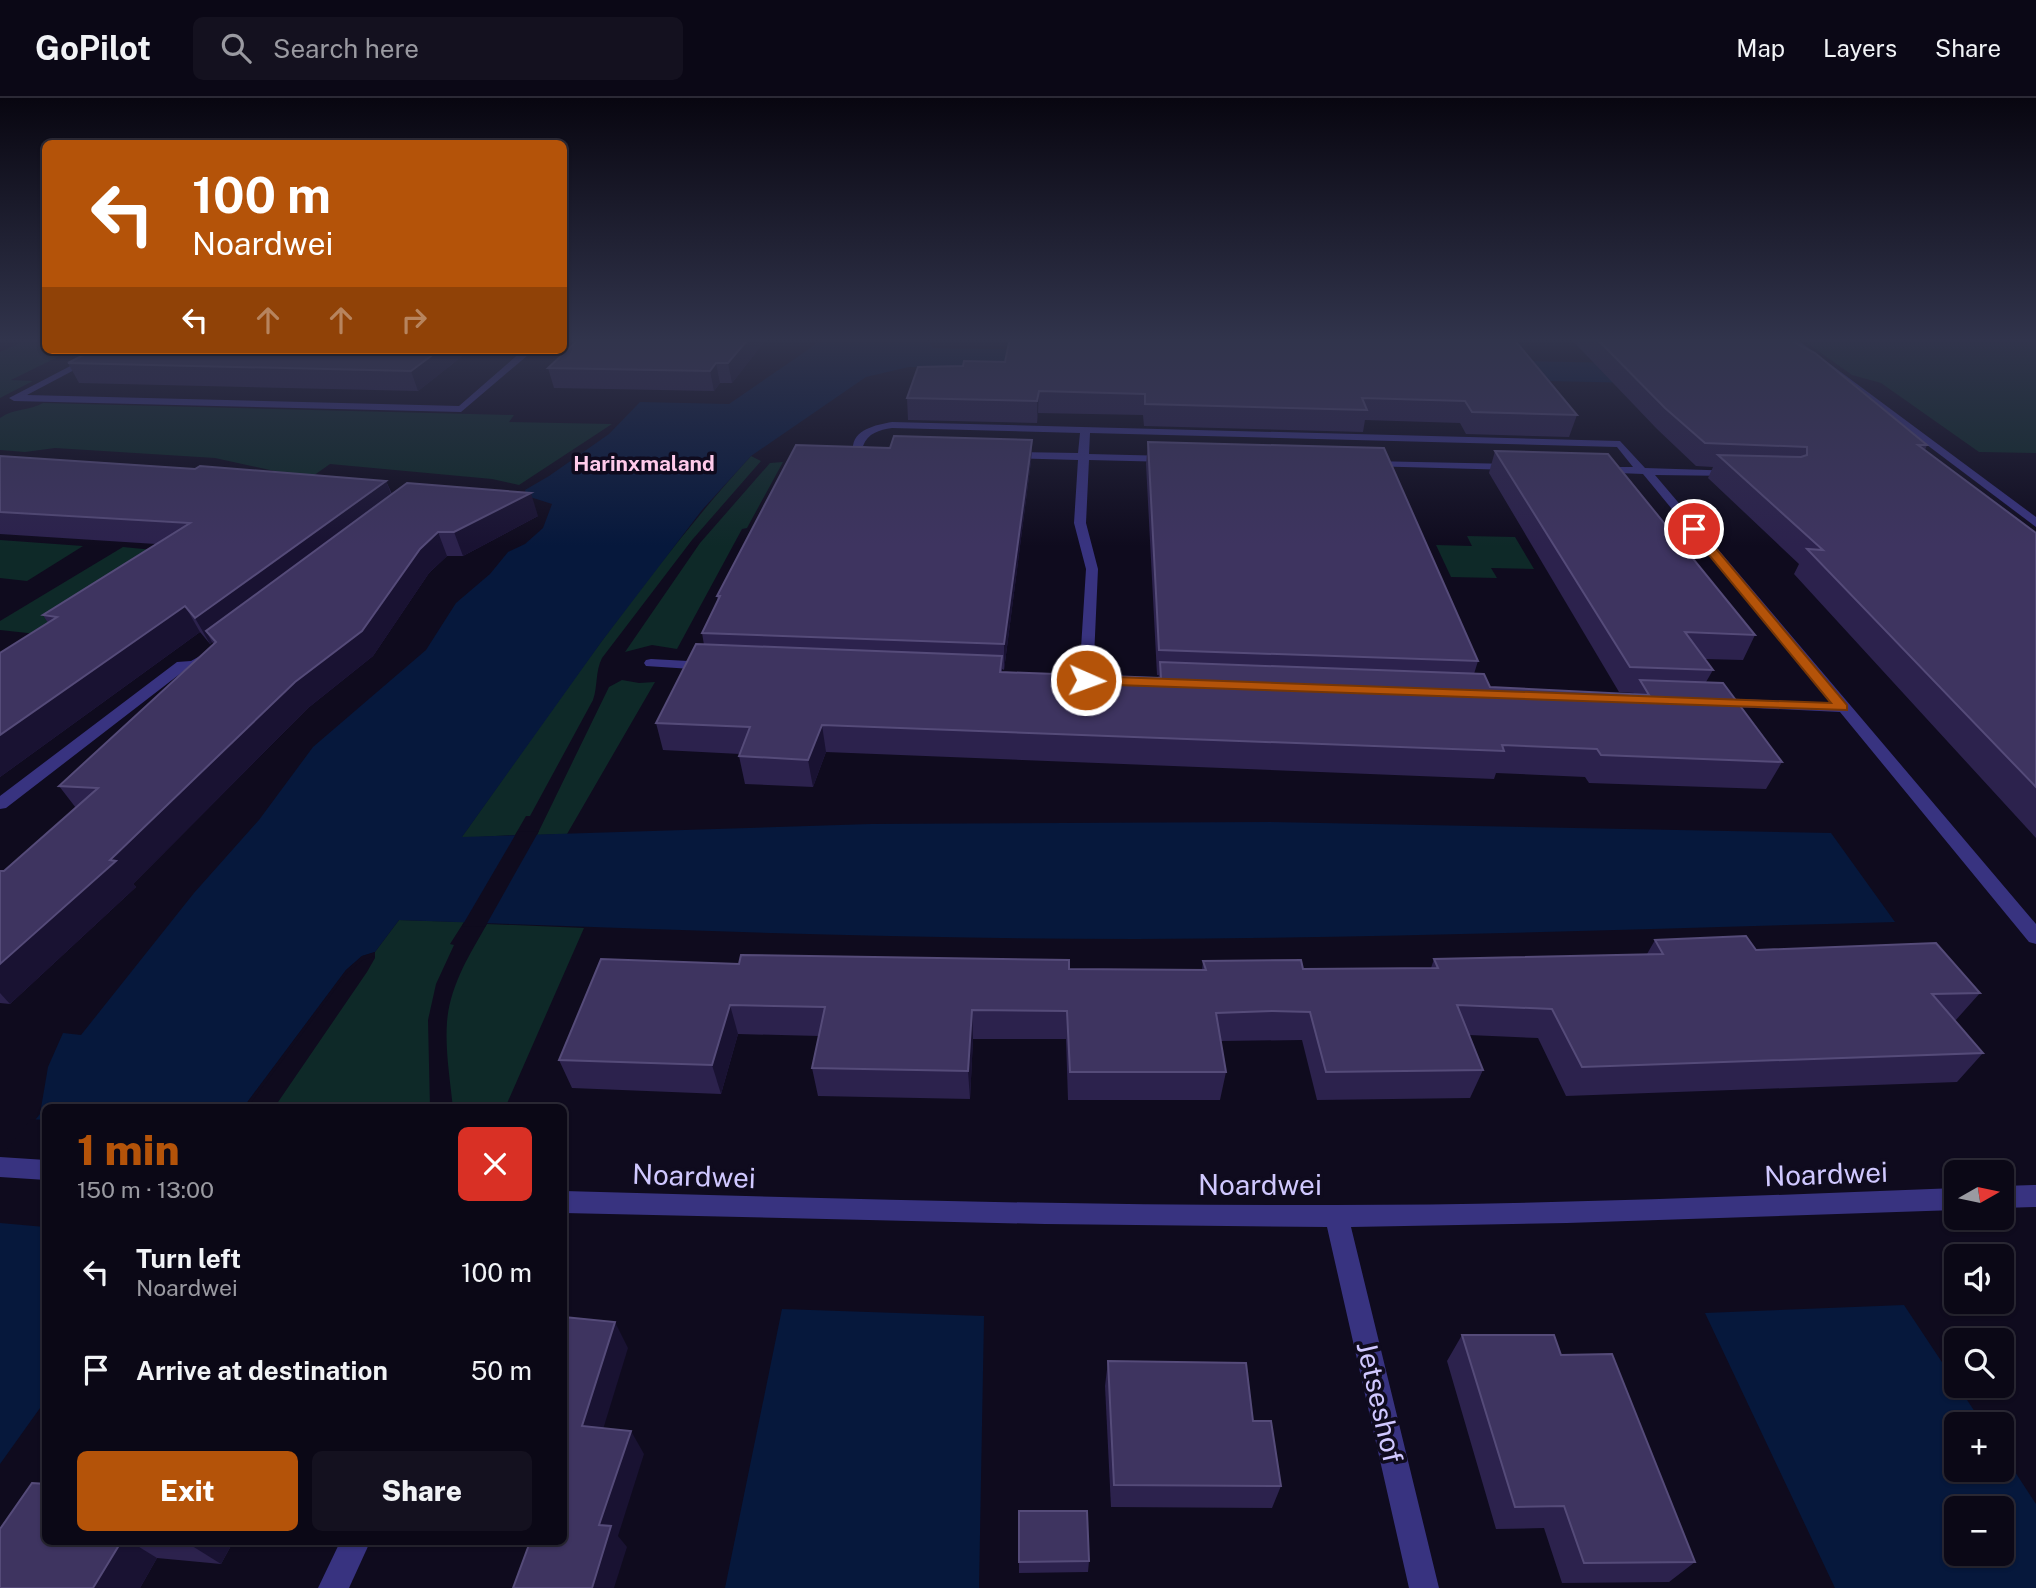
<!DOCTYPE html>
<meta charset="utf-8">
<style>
body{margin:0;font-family:"Public Sans",sans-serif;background:#14111f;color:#f1f3f6;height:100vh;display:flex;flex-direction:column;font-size:26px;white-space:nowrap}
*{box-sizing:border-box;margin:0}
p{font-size:23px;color:#9a9aa1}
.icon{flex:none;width:38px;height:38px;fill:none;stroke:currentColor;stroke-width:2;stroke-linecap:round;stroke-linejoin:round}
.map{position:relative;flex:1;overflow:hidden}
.sheet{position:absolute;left:42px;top:1006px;width:525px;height:441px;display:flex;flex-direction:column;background:#0b0816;border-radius:10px;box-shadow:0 2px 5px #0004,0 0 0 2px #2b2935}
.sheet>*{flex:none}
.banner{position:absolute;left:42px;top:42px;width:525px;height:214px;border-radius:10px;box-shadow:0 2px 5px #0004,0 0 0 2px #2b2935;background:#b45309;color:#fff;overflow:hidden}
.needle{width:46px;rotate:81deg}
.buttons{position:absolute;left:1944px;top:1062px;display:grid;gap:14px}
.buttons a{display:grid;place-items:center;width:70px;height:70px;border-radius:10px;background:#0b0816;box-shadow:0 2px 5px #0004,0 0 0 2px #2b2935;font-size:35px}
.pin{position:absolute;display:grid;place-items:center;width:60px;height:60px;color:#fff;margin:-30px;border:4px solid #fff;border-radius:50%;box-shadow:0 2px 7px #0007}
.me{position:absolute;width:77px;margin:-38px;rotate:92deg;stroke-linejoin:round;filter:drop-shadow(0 0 5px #0008)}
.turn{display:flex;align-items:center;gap:24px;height:147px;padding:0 35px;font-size:32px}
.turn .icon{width:91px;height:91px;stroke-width:2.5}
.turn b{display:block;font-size:49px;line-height:60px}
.lanes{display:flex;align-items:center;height:66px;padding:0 35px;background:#0003;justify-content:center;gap:35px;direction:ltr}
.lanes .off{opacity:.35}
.round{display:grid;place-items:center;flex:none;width:74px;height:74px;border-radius:10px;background:#14111f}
.head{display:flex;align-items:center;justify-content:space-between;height:119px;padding:0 35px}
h1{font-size:42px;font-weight:800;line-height:52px;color:#b45309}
.button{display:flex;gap:14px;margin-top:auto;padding:14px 35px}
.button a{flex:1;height:80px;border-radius:10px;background:#b45309;color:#fff;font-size:28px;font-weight:800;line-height:80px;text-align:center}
.button a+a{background:#14111f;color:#f1f3f6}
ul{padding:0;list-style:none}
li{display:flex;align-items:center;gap:21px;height:98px;padding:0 35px}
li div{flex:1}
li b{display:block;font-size:26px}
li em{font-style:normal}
header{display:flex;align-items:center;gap:42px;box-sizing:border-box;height:98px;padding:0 35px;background:#0b0816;border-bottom:2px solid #2b2935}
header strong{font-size:33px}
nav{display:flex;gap:38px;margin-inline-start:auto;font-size:24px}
.search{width:490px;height:63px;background:#14111f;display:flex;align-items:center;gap:18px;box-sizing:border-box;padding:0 24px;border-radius:10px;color:#9a9aa1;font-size:26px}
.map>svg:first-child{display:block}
</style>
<header>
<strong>GoPilot</strong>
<div class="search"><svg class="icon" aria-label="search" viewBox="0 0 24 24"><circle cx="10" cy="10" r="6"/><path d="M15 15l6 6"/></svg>Search here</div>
<nav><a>Map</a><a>Layers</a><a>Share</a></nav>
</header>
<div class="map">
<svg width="2036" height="1490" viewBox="0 0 2036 1490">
<rect width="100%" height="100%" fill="#0f0b1e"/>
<g fill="#0e2928">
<path d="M31,240H45L46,252H95L89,255H66L11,282L33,283L0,300V254Z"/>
<path d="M1800,240H2036V355L1979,354L1881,285L1852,277Z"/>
<path d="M43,305L514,317L509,324L612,326L519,387L492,381L330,366L313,378L279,374L215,360L55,350L25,354L0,352V320C14,310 29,313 43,305Z"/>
<path d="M751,358L761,363L692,442L602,560C595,574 598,588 593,602L530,718H526L515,737L461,740C554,610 643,477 751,358Z"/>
<path d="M783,364L747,430L742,431L677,551L652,547L625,554L700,445L770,365Z"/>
<path d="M1467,438L1515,439L1534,471L1491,470L1497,480L1451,479L1436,447L1472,448Z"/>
<path d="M0,442L83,448L27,483L0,480Z"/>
<path d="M123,449L184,455L55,538L0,532V523Z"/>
<path d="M622,582L639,585L655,584L567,736L537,737L609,589Z"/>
<path d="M399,822L464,824L450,846L454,847L436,886L428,922L430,1010H274L367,874L375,860V854Z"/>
<path d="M487,826L584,830L505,1010H453C450,981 445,952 447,924C450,887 470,856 487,826Z"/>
</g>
<g fill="#06183c" fill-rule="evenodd">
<path d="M825,240H927L933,250L1618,265L1646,240L1638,285L909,269L866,279L751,358L702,412L602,543L462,739L871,726L1269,724L1831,735L1895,824C1642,831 1389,840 1136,841C890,841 644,831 399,822L375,854L362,858L346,872L243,1010H46L45,1303L0,1366V1066L40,1016L48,969L63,935L81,937L194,795L259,722L313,649L426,552L456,505L490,476L508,454L525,446L543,430L552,406L527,398L525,392L549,378L609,336L640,304L729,306Z"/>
<path d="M1904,1207L1983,1326H1956V1372H2002V1354L2036,1406V1490H1835L1705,1215ZM1956,1410H2002V1456H1956Z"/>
<path d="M782,1211L984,1218L979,1490H725Z"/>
</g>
<g fill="#0f0b1e">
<path d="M539,733L485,829L462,828L517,734Z"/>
<path d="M375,854V858L363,862L348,874L247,1010H243L346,872L362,858Z"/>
<path d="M31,1021L45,1022V1129L0,1125V1060Z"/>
</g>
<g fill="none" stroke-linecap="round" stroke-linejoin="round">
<g fill="#383380" fill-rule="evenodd">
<path d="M1785,240H1795L2036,419V429Z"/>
<path d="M101,252H112L27,297L459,308L523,252H590L594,255L590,258L528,257L461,314L14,303L9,300Z"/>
<path d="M892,324L1620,343L1645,370L1738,373V377L1734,378L1655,377L2036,826V846L2029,844L1840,614L1713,608L1710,605L1713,602L1718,600L1832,605L1643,376L1593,374L1591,372L1597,369H1633L1617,349L1090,335L1089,356L1171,358L1176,361L1171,364L1089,362L1086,425L1098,471L1093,582L1086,586L1079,582L1086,471L1074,425L1078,362L1010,360L1005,357L1010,354L1078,355L1080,335L892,330C879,332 868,335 863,348L881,351V355L853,353C851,332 875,327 892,324Z"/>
<path d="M1370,363L1513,366L1518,369L1513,372L1366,368L1365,366Z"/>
<path d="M209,553L216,557C208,567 198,573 185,572L6,710L0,711V698L177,564L191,563Z"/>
<path d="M651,561L707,564L714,568L707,572L646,568L644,565L646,562Z"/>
<path d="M0,1059L46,1062V1082L0,1079Z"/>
<path d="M2036,1087V1109L2002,1110V1088Z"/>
<path d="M1956,1090V1112L1567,1125L1351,1129L1439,1490H1409L1327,1129L1045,1126L564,1115V1093C820,1100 1077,1108 1334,1107C1541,1107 1749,1098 1956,1090Z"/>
<path d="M340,1444H370L349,1490H318Z"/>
</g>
</g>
<g fill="#2c224d">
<path d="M593,240H767L732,285H720L714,293L554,290L548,270L593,241Z"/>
<path d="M1010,240L1577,317L1569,339L1466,336L1460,325L1365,322L1363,334L1144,328L1143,317L1038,315L1037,325L908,322L907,300L963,268L1005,264Z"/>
<path d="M1570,240H1786L1927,347L1925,352L2036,435V740L1794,476L1799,466L1708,380L1713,369L1696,368L1657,331Z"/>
<path d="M470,252L418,293L79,285L68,265Z"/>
<path d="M1032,342L1031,363L1004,572L1002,571V574L1158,580L1159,577H1157L1146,366L1148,344L1478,563L1474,576L1490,589L1633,596L1634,595L1619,594L1489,375L1495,353L1755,537L1743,562L1704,561L1713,572L1706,584L1782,664L1766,691L1589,685L1585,679L1496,675L1494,681L826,654L813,689L745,686L739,658L740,656L663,652L656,625L704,547L702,535L718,504L717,498L890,350Z"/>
<path d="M0,358L386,383L392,396L538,418L463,458H447L429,475L373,558L308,610L133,786L136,789L10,906L0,905V773H4L76,710L59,688L214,546L212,544L210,546L200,534L0,679V555L48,525L43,517L156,446L0,436Z"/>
<path d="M1655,842L1756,852L1980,895L1955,923L1983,955L1957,984L1566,998L1538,940L1469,937L1483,972L1470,1000L1317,1002L1302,942L1221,943L1226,974L1220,1002H1068L1066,941H973L970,1001L818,998L812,970L819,938L738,936L721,996L572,990L559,962L739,866L1069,871L1202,872L1203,863L1303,871L1431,870L1434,861L1647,856Z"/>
<path d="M1462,1237L1561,1257L1695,1464L1669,1484L1562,1485L1544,1430L1496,1431L1447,1263Z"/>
<path d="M1108,1263L1253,1323L1281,1388L1272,1410L1111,1409L1105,1288Z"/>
<path d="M1019,1413L1089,1463L1088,1474L1019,1475Z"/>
<path d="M46,1444H233L221,1466L157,1460L140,1490H0Z"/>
</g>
<g fill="#191232">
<path d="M749,240H767L732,285L728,265Z"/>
<path d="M439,252H470L418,293L411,273Z"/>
<path d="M716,265L720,285L714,293L710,273Z"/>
<path d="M1039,293L1038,315L1037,325V303Z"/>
<path d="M1032,342L1031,363L1004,572V546Z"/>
<path d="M386,383L395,406L206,533L212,544L210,546L195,520Z"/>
<path d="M531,395L538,418L463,458L454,434Z"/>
<path d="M438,434L447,458L429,475L373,558L308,610L133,786L136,789L10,906L0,895V866L110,762Z"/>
<path d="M185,508L200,534L0,679V637Z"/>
<path d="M822,627L826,654L813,689L808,662Z"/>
<path d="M730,907L738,936L721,996L712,967Z"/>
<path d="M972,912L973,941L970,1001L968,973Z"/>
<path d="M615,1224L628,1250L597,1351L582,1328Z"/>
<path d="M631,1333L644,1356L618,1438L627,1449L614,1490H592L599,1427Z"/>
<path d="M121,1444H131L157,1460L140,1490H93Z"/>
<path d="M190,1444H233L221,1466L189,1446Z"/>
</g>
<g fill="#3e3460" stroke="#554b79" stroke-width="2">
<path d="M685,240H749L728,265H716L710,273L548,270L579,241L681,242Z"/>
<path d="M1010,240H1513L1577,317L1472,314L1465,303L1362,300L1367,312L1145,306V296L1039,293L1037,303L907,300L918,269L963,268L964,263L1005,264Z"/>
<path d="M1596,240H1786L1815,255L1927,347H1918L2036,435V689L1807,451L1823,452L1718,357L1801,359L1807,357V349L1705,345L1665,310Z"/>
<path d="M93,252H439L411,273L68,265Z"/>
<path d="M894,338L1032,342L1004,546L702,535L720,498H717L796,347L890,350Z"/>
<path d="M1148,344L1384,350L1478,563L1159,552Z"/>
<path d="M1495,353L1608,356L1755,537L1685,534L1713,572L1630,569Z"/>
<path d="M0,358L195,371L200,368L386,383L195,520L185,508L0,637V555L57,519L43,517L190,425L0,414Z"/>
<path d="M407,385L531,395L454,434H438L420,451L362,533L295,584L110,762L116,763L0,866V773H4L98,690L59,688L216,544L206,533Z"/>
<path d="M696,546L1002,558L1000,574L1161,580L1160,564L1484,576L1490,589L1649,597L1640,582L1723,585L1782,664L1601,657L1597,651L1502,647L1504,653L822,627L808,662L739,658L750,629L656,625Z"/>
<path d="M1746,838L1756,852L1936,845L1980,895L1932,896L1983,955L1582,969L1552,911L1457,907L1483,972L1326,974L1310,914L1272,913L1216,915L1226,974H1070L1067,913L972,912L968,973L812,970L825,909L730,907L712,967L559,962L601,861L739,866L741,857L1069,862V871L1206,872L1203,863L1301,862L1303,871L1438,870L1434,861L1663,856L1655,842Z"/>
<path d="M564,1219L615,1224L582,1328L631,1333L599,1427L611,1428L592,1490H513L530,1444H564Z"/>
<path d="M1462,1237H1554L1561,1257L1612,1256L1695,1464L1584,1465L1564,1408L1515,1409Z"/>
<path d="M1108,1263L1246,1265L1253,1323H1271L1281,1388L1114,1387Z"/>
<path d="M32,1385L46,1386V1444H121L93,1490H0V1431Z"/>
<path d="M1019,1413H1087L1089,1463L1019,1464Z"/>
<path d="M169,1444H190L189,1446Z"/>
</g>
<linearGradient id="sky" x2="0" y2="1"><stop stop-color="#080610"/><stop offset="0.54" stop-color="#31344c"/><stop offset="1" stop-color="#31344c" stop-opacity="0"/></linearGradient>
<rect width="2036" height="448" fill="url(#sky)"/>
<path fill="#b45309" stroke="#753606" stroke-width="2" d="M1690,429H1698L1847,607V612L1086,586L1079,582L1086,578L1831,605L1690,434Z"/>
<g text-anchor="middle" stroke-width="7" stroke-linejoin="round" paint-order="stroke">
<g font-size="21" font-weight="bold" fill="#ffcaea" stroke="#0f0b1e">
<text x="644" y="373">Harinxmaland</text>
</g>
<g font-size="28" fill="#d0c8ff" stroke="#0f0b1e">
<text transform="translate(1826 1076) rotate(-2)" y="10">Noardwei</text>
<text transform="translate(694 1078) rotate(2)" y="10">Noardwei</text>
<text x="1260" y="1097">Noardwei</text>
<text transform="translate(1380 1304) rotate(77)" y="10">Jetseshof</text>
</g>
</g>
</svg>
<div class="buttons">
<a><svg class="needle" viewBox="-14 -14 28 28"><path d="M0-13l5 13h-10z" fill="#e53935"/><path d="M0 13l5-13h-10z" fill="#9a9aa1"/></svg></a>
<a><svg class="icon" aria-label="sound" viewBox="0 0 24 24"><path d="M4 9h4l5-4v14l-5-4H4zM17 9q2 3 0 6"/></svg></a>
<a><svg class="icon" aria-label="search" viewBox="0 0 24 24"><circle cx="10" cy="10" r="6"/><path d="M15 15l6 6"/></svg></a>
<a>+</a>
<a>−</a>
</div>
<div class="pin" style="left:1694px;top:431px;background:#d93025"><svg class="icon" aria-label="arrive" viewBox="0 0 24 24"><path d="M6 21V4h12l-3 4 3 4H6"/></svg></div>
<svg class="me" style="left:1086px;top:582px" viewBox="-20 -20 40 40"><circle r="17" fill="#b45309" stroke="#fff" stroke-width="3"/><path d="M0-11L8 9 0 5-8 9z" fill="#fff"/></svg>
<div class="banner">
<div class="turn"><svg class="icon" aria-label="left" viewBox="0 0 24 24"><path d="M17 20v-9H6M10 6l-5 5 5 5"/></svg><div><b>100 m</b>Noardwei</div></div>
<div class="lanes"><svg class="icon" aria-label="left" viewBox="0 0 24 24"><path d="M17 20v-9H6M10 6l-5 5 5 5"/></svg><svg class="icon off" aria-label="ahead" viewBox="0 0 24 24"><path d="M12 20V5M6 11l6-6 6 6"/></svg><svg class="icon off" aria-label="ahead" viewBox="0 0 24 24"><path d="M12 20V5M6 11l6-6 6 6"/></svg><svg class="icon off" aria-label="right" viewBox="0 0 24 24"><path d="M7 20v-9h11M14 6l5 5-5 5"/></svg></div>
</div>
<section class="sheet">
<div class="head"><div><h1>1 min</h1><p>150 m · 13:00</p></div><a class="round" style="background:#d93025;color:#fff"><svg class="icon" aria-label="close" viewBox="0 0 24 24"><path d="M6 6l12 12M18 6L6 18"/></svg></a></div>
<ul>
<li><svg class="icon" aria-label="left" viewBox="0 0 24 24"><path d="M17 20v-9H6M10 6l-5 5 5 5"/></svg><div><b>Turn left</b><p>Noardwei</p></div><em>100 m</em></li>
<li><svg class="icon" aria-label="arrive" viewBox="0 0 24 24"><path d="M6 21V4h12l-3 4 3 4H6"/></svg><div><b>Arrive at destination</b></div><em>50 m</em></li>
</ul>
<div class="button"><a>Exit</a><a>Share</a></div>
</section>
</div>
